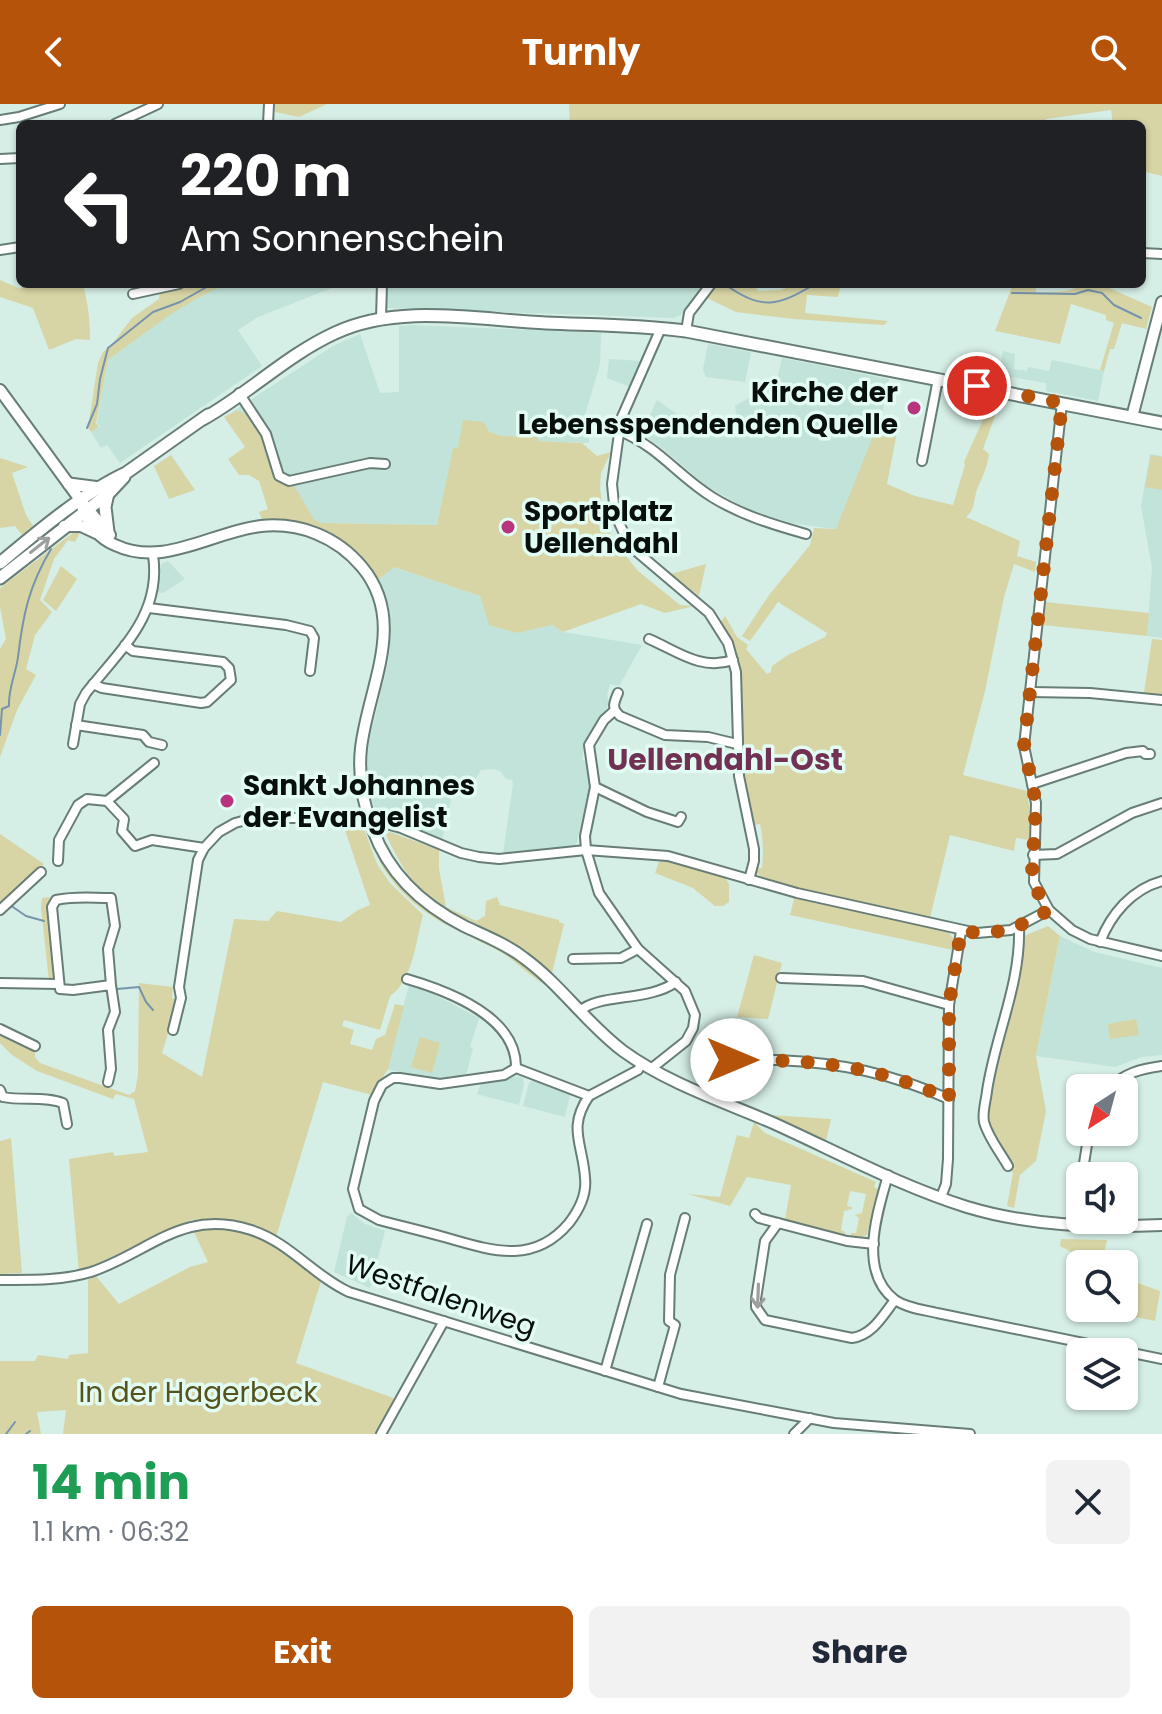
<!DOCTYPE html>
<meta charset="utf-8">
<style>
body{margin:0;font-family:Poppins,sans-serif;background:#f2f2f3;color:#1f2937;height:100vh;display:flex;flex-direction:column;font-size:30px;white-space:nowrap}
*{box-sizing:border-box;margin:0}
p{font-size:26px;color:#747a83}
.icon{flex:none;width:44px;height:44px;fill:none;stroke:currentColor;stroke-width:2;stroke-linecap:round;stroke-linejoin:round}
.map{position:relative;height:1330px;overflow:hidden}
.side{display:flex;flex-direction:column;background:#fff;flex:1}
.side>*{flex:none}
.hud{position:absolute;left:16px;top:16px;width:1130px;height:168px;border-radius:12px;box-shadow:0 2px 6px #0004;background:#202124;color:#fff;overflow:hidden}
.needle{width:52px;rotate:216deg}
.controls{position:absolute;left:1066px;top:970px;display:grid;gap:16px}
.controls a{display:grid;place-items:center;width:72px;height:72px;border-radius:12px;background:#fff;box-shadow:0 2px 6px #0004;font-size:40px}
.pin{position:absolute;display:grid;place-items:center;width:68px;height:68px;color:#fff;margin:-34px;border:4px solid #fff;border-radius:50%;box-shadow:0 2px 8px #0007}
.me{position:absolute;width:88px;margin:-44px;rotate:90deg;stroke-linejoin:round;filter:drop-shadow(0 0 6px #0008)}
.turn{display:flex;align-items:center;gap:28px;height:168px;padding:0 32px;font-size:36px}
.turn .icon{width:104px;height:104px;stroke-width:2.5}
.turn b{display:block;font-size:56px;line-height:68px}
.round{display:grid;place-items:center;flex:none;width:84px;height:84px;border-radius:12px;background:#f2f2f3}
.head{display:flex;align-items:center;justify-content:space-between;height:136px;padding:0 32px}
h1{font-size:48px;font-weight:700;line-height:60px;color:#1e9e55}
.action{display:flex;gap:16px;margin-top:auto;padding:16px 32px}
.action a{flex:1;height:92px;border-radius:12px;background:#b45309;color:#fff;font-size:32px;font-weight:700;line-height:92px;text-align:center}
.action a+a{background:#f2f2f3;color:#1f2937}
header{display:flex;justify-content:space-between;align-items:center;height:104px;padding:0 32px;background:#b45309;color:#fff;font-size:36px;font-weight:700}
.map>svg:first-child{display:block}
</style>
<header><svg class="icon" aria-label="back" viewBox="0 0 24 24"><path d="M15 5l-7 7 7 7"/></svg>Turnly<svg class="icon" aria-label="search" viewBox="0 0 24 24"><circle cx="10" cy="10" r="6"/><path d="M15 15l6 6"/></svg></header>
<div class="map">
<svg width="1162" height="1330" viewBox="0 0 1162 1330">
<rect width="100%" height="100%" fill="#d5eee6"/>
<g fill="#c1e3d9">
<path d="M228,180H342L258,213L238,226L262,262L120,359L107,341L101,344L91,328L100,323L97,318L108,256L160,216L202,190Z"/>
<path d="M388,180H705L681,211L673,214L385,204Z"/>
<path d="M413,221L601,229L600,260L582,321L589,324V339L538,337L537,333L501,332L488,327L458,345L453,344L437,421L321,419L314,415L293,381L274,371L265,338L232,308L333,242L360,230L380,289L399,288V222Z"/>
<path d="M708,240L751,248L745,278L706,273L703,265Z"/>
<path d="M1003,247L1015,250L1014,265L1027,267L1028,263L1049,267L1052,256L1104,267L1098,297L1046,287V279L1012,273L1010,279L982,274L986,259L1000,262Z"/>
<path d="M782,254L889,275L880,320L836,425L789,419L747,405L708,383L658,341L641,330L657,296L703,329L739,330L735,302L749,294L752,281L775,285Z"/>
<path d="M609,255L641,257L630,283L607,274Z"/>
<path d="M1150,350L1162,352V534L1147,532L1152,464L1141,402Z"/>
<path d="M168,457L185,475L163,489L157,488L161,460Z"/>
<path d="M394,463L480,492L490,521L517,529L552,521L563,528L642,541L619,582L610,580L607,592L610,599L585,636L582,656L587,657L590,682L576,742L503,750L513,680L512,676L506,675L500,667L493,665L481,666L473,679L456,675L442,736L375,706L370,691L367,662L369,637L388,559L391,527L389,504L378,476Z"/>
<path d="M1060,832L1094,848L1162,864V951L1141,953L1115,963L1036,952Z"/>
<path d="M409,881L437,892L479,914L470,943L473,944L466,971L428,976L387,965Z"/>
<path d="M518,972L523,974L524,980L519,1001L477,990L481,979Z"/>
<path d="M533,976L568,988L570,991L565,1013L523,1002L529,979Z"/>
<path d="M351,1109L365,1120L385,1127L370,1184L334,1168L347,1113Z"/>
</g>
<g fill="#d7d5a5">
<path d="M274,0H327L299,13L275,8Z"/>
<path d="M569,0H1162V72L1142,67V20H1113L1111,6L1046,15V20H570Z"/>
<path d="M0,176L21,185L23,180H83C88,202 90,212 90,236L76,235L49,246L33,204L0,193Z"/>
<path d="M190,180H228C182,198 147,228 108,256L96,319L99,323L91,328L88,324L98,259L103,248L113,239L132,214L159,195L160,188L184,184Z"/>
<path d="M718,180H752L759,187L780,186L798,180H841L838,193L807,191L805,209L888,217L884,221L794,215L736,208L707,194Z"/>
<path d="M1013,180H1036V189L1066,187L1089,180H1100L1152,203L1146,225L1122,219L1114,245H1110L1104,267L1100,266L1114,219L1106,216V211L1071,200L1060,240L995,227Z"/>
<path d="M990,300L996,309L983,345L989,350C987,363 983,372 978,383C973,395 976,405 966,413L1020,437L1017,452L1036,458L1035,468L1014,460L1004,493L985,587L963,671L1027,687L1030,708L1029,736L1016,734L1014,747L950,731L930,814L765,776L757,769V765L762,764C764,749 763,735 760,720L754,721C749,700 743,680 742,659C739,609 748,563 721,518L725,512L737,533L748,541L746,545L767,570L771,568L772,562L788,551L825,533L827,529L778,498L750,537L742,532L769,491L810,441L814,424L836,425L878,320L898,323L887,380L915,392L953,401L965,361L964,358Z"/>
<path d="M236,307C265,309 265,351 274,371L293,380L314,415L321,419L437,421L453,344H458L463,316L484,318L488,327L501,332L538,333V337L582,339L597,352L611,348L601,369L600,384L604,413L613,436L638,467L680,501L694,502L665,509L641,500L563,528L552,521L517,529L489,521L480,492L394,463L378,476C352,433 312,414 262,415L259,408L268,405L259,377L249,371H239L228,355L245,343L224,313Z"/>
<path d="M171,351L195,386L169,395L154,362Z"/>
<path d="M1151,351L1162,353V386L1145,383Z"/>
<path d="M0,354L28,363L12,369L26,411L33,422L22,431L15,422L0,424Z"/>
<path d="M81,427L75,438L68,436L54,455L40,496L52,508L35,531L26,565L36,571L17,606L0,653V545L6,535L0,503V484L74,428Z"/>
<path d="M706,460L699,492L671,470Z"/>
<path d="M61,462L77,475L56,507L43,496Z"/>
<path d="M1045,498L1149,509L1147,532L1043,521Z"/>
<path d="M1152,535L1162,536V592L1144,589Z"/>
<path d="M345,718L364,725L377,760L390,779L423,811C416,836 413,877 390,892L380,926L344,916L342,922L354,926L350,940L372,946L376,935L385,931L395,900L404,902L388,965L372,991L323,978L276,1133L280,1146L321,1177L296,1259L396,1295L380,1330H63L66,1306L37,1308L41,1330H0V1257H35L38,1251L68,1255L69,1251L88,1249V1176L96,1172L119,1200L190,1163L208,1158L193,1126V1115L79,1168L69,1055L113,1048L114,1052L148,1048L134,995L116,990L113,995L37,967L12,951L0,939V927L35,944V953L40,959L129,991L135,987L138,971L139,879L173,883L172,894L178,896L162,949L202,973L234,815L268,817L277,807L341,818L358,806L370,801L345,726Z"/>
<path d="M390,728L439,746V765L446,803L476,817L485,812L486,797L497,793L500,801L559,816V818L564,820L552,869C535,853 516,839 495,829C470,816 445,808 424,789C407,773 396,752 386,731Z"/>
<path d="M0,730L44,760L0,801Z"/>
<path d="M377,745L400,778L421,800L443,815L504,845L544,876V880C528,871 515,856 499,847C456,824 419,814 389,772C382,763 377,755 377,745Z"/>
<path d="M660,755L724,772L729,780V798L723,802H715L693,784L655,769Z"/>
<path d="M49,793L57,871L52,877H49L41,804L42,794Z"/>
<path d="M798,793L948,828L954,835L953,846L790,811L794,795Z"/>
<path d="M1048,822L1060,832L1036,952L1046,1007L1036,1057L1020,1071L1014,1104L1007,1102L1013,1069L984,1016L992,963L1010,903L1024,832Z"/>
<path d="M754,851L782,859L768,915L737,913Z"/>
<path d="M1136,915L1139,931L1110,935L1108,920Z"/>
<path d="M420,933L440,939L432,969L411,963Z"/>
<path d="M770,1011L831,1015L826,1037L770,1012Z"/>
<path d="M754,1018L765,1029L876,1078L874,1083L878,1085L867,1131L861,1133L851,1132V1129H856L859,1114L855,1111L862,1109L866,1090L850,1087L847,1102L852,1103V1105L844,1107L841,1126L845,1128V1131L785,1116L791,1081L747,1073L730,1102L688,1090L720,1093L737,1031L749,1034Z"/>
<path d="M11,1034L22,1169L0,1170V1037Z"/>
<path d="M1061,1135L1107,1136L1102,1160L1088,1157L1060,1142Z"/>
<path d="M1124,1174L1160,1187L1155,1217L1105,1207L1106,1204H1124Z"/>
</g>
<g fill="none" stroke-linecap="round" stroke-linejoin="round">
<g stroke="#7694ac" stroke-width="2">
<path d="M726,181C762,207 778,202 815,180"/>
<path d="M1012,189L1075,190L1088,186L1102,189L1114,201L1141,214"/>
<path d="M87,324L97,300L100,275L108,244L153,208L180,198L212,180"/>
<path d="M0,631L2,605L9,602C8,585 16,569 18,553C23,510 29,482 51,445"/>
<path d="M10,801L26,812L44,817"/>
<path d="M117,885L139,883L146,898L153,906"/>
<path d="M6,1330L15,1318"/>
<path d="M26,1330L30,1327"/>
</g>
<defs>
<g id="minor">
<path d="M0,16L19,13L60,0"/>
<path d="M115,20L158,0"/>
<path d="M268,20L269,0"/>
<path d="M0,55L20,54"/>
<path d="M0,146L20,143"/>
<path d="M1142,149L1162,150"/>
<path d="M133,190L179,180"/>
<path d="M381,215L382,180"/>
<path d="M661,224L621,315L612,380L615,410L627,436L637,448L709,509L728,539L736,568L739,672L754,745V757L749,776"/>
<path d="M686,227L689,209L711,180"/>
<path d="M239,289L266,330L279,372L289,377L370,359L385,360"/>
<path d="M1062,299L1024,642L1036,699L1034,778L1049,806L1072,826L1090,835L1162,852"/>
<path d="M620,327C660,344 677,371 712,393C741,411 774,421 806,430"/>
<path d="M922,357L938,275"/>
<path d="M149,504L286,521L310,527L314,534L310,567"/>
<path d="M649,535C677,547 701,567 733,556"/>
<path d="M93,580L102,584L201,599L207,598L231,576L229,564L223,558L133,547L125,541"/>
<path d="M1030,588L1090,589L1162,596"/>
<path d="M618,589C614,599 611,604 620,612L665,631L708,633L737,640"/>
<path d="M614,607L604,616L589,641L595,683L585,732L586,746L599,789L638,845L685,887L695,911L693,924L686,937L652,964"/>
<path d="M76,621L143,631L149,638L162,641"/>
<path d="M73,640L80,600L86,589C120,546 162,511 153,451"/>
<path d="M1032,680L1126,649L1143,647L1145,650H1150"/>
<path d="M595,683L647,708L678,718L681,713"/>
<path d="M107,697L154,659"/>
<path d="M1033,751L1057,750L1132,709L1162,699"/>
<path d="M58,757L59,736L78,701L87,695L107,697L124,715L122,727L135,742L152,736L204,744"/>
<path d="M0,806L41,768"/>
<path d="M1100,838C1111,810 1132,785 1162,777"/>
<path d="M573,855L621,854L638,845"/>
<path d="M781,874L863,877L949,901"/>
<path d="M407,875C448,887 517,913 516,964"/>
<path d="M0,879L58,880"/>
<path d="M580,907C599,889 648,898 676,878"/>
<path d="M0,925L35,942"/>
<path d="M173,926L181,894L179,883L198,756L204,744L219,728L235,719L253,714H365L401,724L461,749L479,753L499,755L586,746L668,752L797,789L977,829L1011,826L1049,806"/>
<path d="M108,978L111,965L108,926L115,908L111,881L73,886L60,885L52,803L56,796C76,792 90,794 111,794L115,822L108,845L111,881"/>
<path d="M1109,984C1125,969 1140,965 1162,962"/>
<path d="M0,986L3,993C22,997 45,992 63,999L67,1020"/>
<path d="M716,987L728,958C743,954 763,956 778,956C842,959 890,969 949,995"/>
<path d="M589,992C567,1024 583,1040 585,1074C587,1091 579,1106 569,1119C533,1162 490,1146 444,1133C423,1127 401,1122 379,1116L359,1105L353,1085L374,997L382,981L393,974H400L440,980L504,971L516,964L589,992L638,966L642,959"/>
<path d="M1008,1062C1000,1048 988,1033 984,1018C982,1008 986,997 987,987C995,932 1021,880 1019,823"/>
<path d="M888,1071C878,1107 857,1167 895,1196C907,1204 924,1206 937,1209L1162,1255"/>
<path d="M1082,1072L1089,1028"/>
<path d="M941,1093L946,1080L948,1055L949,901L961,827"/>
<path d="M755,1110L759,1114L847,1137L874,1140"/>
<path d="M778,1119L765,1137L756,1195V1203L765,1216L852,1234C873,1231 883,1211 895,1196"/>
<path d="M1074,1120L1080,1082"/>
<path d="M0,1176C31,1176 61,1177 91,1168C150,1148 183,1104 251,1126C289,1138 314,1172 349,1188L681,1290L834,1319L970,1330"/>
<path d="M605,1267L647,1120"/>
<path d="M658,1283L675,1221L669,1217L670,1171L685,1114"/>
<path d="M381,1330L444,1217"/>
<path d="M794,1330L810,1314"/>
</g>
<g id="tertiary">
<path d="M0,286L81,397L110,431"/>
<path d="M1132,313L1162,198"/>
<path d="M82,402C88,420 98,434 115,441C164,464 211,428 261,422C300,418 337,433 362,463C408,518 368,583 361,644C358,672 363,700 373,726C389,770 423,801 464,822C485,832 506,840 524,854C561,881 587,920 623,947C667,979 724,998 773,1019C835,1047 902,1083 967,1103C1030,1122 1097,1124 1162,1121"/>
<path d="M64,422H81L96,429"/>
</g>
<g id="secondary">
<path d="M203,315C248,290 287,251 335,229C399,199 478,216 546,219C593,221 639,221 686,227L1162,319"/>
<path d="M69,380L100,384"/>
<path d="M108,428L105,403L108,389"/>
<path d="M0,459C37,428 83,389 126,369L208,311"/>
<path d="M0,474L109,389L124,373"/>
</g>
</defs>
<use href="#minor" stroke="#677d76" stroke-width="12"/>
<use href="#tertiary" stroke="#677d76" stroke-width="14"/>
<use href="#secondary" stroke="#677d76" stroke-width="15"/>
<use href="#minor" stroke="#fff" stroke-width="8"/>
<use href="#tertiary" stroke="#fff" stroke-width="10"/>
<use href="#secondary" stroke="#fff" stroke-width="11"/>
</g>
<defs><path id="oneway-shaft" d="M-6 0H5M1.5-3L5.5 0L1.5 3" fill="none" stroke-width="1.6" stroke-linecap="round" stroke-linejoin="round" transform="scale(2)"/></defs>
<g stroke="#9c9f9f">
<use href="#oneway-shaft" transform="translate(40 441) rotate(-38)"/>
<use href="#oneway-shaft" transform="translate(758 1192) rotate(92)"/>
</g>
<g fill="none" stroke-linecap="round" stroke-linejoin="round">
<path stroke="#b45309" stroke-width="14" stroke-dasharray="0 25.2" d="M732,956C816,956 871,960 949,995V901L961,827C999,832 1016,825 1049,806L1037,787L1032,769L1036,699L1024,642L1062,299L977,282"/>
</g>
<g fill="#b7357e" stroke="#e2fbf3" stroke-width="3">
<circle cx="914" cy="304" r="8"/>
<circle cx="508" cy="423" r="8"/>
<circle cx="227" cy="697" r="8"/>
</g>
<g text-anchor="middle" stroke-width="7" stroke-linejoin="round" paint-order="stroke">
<g font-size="28" font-weight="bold" fill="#08100e" stroke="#e2fbf3" text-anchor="start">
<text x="898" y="298" text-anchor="end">Kirche der<tspan x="898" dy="32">Lebensspendenden Quelle</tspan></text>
<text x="524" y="417">Sportplatz<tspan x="524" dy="32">Uellendahl</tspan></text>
<text x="243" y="691">Sankt Johannes<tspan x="243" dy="32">der Evangelist</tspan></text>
</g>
<g font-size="28" fill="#08100e" stroke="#e2fbf3">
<text transform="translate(441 1191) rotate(19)" y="10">Westfalenweg</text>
</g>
<g font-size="28" fill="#56521b" stroke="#e2fbf3">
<text x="198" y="1298">In der Hagerbeck</text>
</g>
<g font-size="30" font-weight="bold" fill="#713152" stroke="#e2fbf3">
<text x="725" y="666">Uellendahl-Ost</text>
</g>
</g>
</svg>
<div class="controls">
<a><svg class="needle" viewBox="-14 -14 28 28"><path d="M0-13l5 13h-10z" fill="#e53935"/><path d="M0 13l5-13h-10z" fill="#747a83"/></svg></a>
<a><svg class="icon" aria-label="sound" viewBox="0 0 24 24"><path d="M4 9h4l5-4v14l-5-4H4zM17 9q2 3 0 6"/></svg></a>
<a><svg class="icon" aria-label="search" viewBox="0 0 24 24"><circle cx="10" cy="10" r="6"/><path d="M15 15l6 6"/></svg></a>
<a><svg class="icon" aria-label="layers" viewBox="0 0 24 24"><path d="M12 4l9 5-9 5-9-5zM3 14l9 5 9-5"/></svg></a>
</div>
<div class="pin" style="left:977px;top:282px;background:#d93025"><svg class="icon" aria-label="arrive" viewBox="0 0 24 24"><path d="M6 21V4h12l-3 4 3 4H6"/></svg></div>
<svg class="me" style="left:732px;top:956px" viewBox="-20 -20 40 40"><circle r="19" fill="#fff"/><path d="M0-13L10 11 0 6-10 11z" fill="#b45309"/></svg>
<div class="hud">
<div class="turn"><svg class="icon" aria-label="left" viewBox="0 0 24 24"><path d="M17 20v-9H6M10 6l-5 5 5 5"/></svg><div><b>220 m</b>Am Sonnenschein</div></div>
</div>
</div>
<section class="side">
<div class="head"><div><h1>14 min</h1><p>1.1 km · 06:32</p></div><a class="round"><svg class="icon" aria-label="close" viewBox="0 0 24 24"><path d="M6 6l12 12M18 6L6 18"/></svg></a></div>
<div class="action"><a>Exit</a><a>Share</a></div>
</section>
